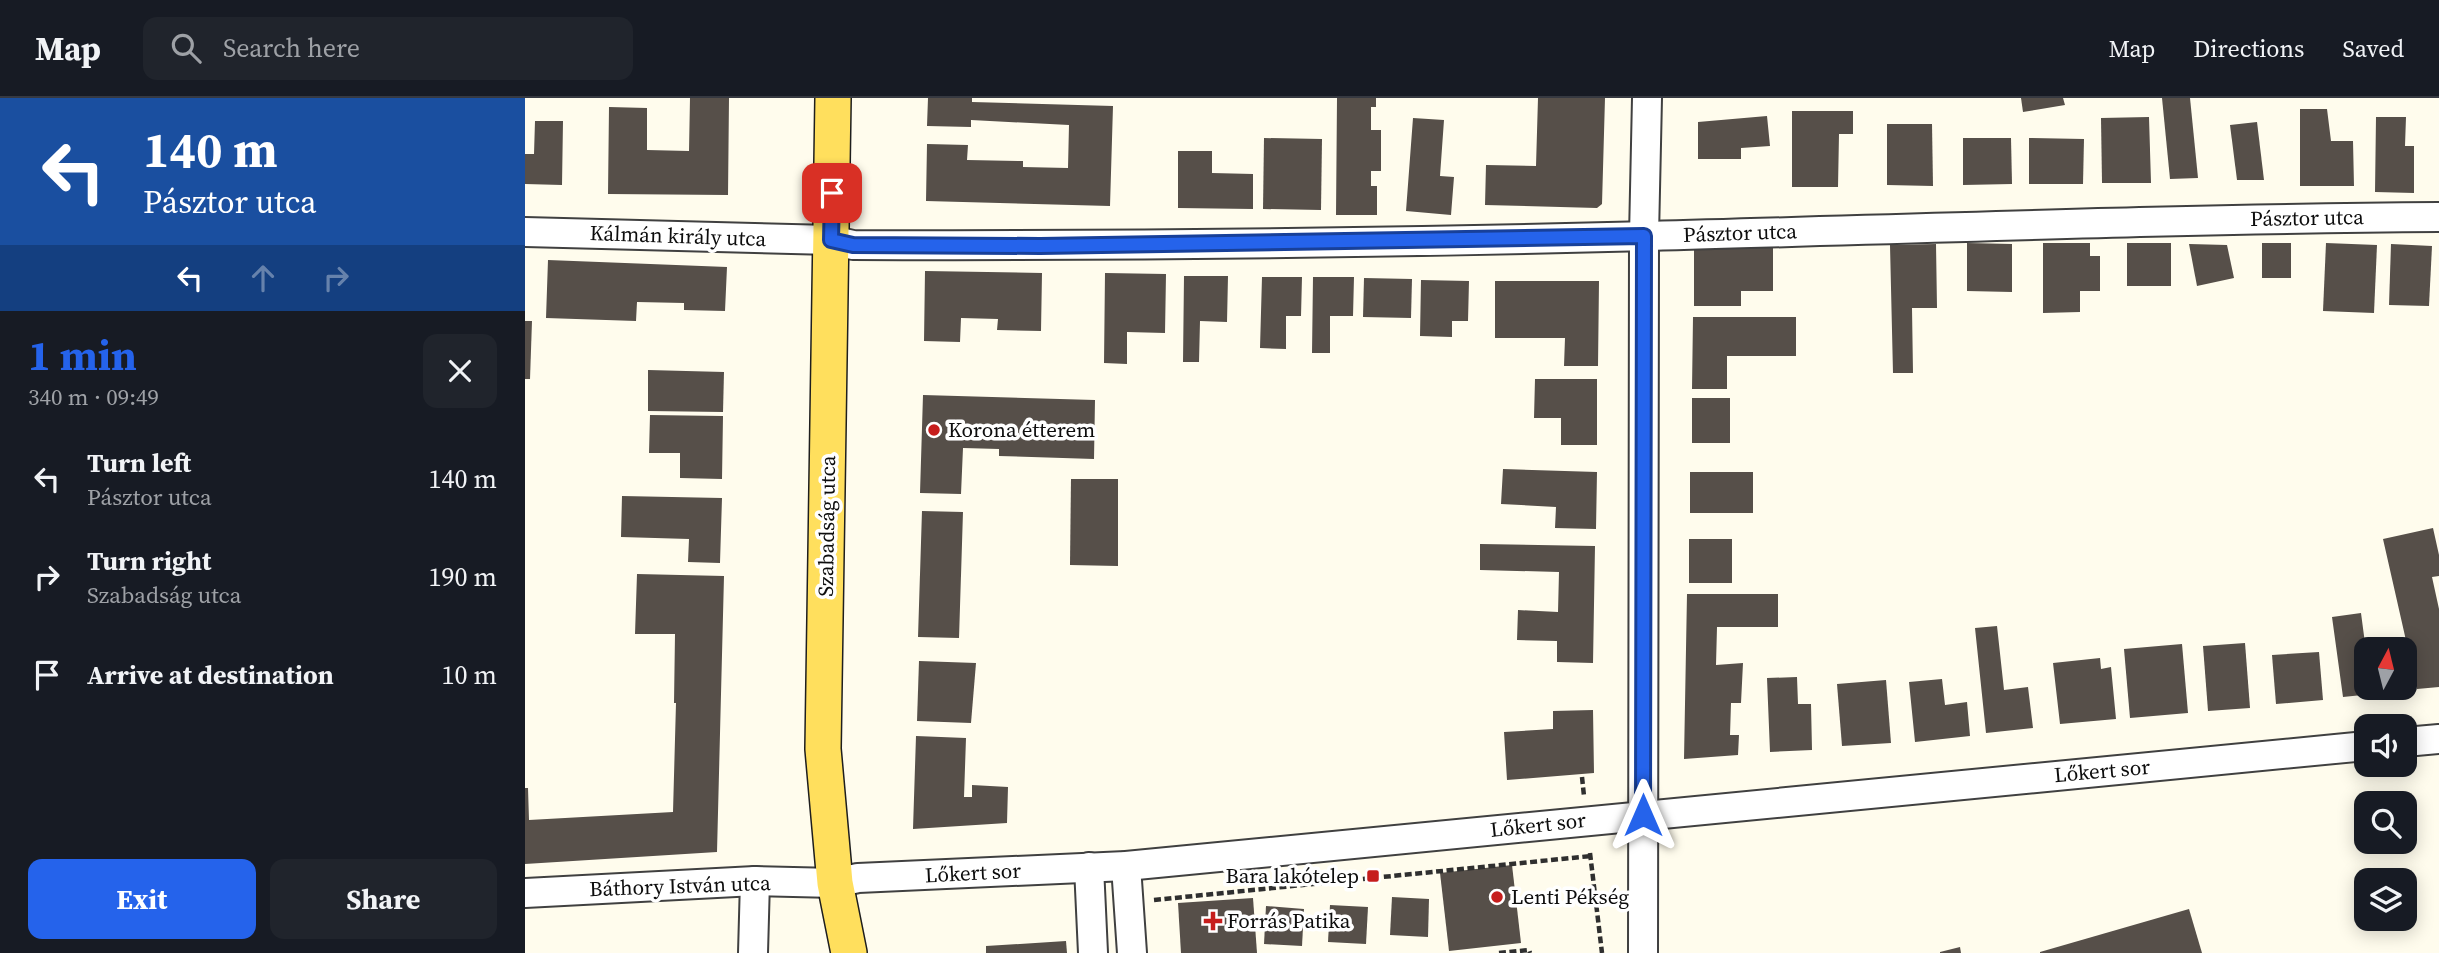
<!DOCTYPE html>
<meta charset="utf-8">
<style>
body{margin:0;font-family:"Source Serif 4",serif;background:#20242c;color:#f1f3f6;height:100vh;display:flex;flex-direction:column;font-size:26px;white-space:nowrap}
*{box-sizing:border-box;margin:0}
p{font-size:23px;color:#9ea1a6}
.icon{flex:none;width:38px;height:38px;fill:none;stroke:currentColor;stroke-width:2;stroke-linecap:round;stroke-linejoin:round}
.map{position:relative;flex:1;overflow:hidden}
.panel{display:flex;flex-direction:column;background:#171b24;width:525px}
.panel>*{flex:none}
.hud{background:#1a4fa0;color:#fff;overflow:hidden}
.needle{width:46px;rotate:7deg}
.buttons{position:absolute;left:1829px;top:539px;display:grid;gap:14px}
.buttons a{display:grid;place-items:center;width:63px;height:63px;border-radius:14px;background:#171b24;box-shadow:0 4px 18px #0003;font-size:35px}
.pin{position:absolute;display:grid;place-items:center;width:60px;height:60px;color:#fff;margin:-30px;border-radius:14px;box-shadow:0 4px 10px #0006}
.me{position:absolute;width:77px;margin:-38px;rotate:0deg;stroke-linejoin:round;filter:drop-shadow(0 0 5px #0008)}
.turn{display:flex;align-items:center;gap:24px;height:147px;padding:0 28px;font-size:32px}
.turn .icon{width:91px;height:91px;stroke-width:2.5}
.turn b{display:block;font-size:49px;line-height:60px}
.lanes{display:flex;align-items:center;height:66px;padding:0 28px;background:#0003;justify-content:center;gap:35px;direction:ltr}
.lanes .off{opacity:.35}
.round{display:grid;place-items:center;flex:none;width:74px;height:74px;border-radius:14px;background:#20242c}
.summary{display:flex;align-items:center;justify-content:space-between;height:119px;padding:0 28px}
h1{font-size:42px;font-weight:700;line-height:52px;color:#2563eb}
.primary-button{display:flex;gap:14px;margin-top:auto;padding:14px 28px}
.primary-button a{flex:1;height:80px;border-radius:14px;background:#2563eb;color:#fff;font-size:28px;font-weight:700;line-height:80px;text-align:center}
.primary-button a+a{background:#20242c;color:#f1f3f6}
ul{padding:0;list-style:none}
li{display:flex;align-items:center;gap:21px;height:98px;padding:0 28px}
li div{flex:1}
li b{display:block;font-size:26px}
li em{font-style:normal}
header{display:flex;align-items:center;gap:42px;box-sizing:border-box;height:98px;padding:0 35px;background:#171b24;border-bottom:2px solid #363941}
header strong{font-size:33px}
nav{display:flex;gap:38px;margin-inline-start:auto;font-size:24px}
.search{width:490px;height:63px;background:#20242c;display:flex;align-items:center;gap:18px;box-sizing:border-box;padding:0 24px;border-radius:14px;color:#9ea1a6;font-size:26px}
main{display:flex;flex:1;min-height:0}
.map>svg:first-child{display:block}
</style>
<header>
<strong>Map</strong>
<div class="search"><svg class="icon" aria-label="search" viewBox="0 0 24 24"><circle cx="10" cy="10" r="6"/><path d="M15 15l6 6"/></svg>Search here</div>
<nav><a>Map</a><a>Directions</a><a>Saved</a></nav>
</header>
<main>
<section class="panel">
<div class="hud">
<div class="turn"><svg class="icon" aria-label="left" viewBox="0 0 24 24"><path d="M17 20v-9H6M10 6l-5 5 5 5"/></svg><div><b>140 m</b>Pásztor utca</div></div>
<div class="lanes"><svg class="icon" aria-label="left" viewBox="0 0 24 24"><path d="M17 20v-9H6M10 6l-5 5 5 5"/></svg><svg class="icon off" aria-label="ahead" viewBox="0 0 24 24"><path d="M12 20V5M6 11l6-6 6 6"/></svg><svg class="icon off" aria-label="right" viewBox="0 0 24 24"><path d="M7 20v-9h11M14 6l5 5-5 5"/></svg></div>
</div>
<div class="summary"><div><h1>1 min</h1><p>340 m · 09:49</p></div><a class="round"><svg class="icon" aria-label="close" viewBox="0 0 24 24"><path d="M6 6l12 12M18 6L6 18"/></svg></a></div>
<ul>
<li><svg class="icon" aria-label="left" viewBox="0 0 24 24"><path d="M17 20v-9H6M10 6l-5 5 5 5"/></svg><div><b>Turn left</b><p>Pásztor utca</p></div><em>140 m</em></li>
<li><svg class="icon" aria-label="right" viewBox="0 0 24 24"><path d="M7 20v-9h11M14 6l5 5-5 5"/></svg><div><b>Turn right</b><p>Szabadság utca</p></div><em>190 m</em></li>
<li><svg class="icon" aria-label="arrive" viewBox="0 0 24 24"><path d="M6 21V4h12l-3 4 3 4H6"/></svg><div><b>Arrive at destination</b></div><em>10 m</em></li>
</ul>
<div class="primary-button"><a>Exit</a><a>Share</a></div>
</section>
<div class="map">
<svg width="1914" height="855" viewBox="0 0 1914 855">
<rect width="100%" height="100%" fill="#fffced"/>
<g fill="#564f49">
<path d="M165,0H204L203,97L83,96L84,9L122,10V52L164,53Z"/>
<path d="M403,0H447V4L588,8L585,108L401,103L402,46L443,47L442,62L498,63V69L543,70L544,27L446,22V29L402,28Z"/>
<path d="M812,0H851V9H846V32H856V73H846V88H852V117H811Z"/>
<path d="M1013,0H1080L1077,106L1072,110L960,107L961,67L1011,68Z"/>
<path d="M1496,0H1538L1540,7L1498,14Z"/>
<path d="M1637,0H1665L1673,80L1645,81Z"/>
<path d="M1775,11H1802L1806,43H1828L1829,88H1775Z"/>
<path d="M1267,13H1328V36H1314L1313,89H1267Z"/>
<path d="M1242,18L1245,48L1216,50V61H1173V24Z"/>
<path d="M1624,19L1626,85H1577L1576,20Z"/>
<path d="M1851,19H1881L1880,48H1889V95L1850,94Z"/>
<path d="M888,20L919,22L915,78L929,79L926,117L881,113Z"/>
<path d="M10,23H38L37,87L0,86V56H9Z"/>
<path d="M1732,24L1739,82H1712L1705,27Z"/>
<path d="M1362,26H1407L1408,88L1362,87Z"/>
<path d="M739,40L797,41L796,112L738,111Z"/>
<path d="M1438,40H1486L1487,86L1438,87Z"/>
<path d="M1504,40L1559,41L1558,86H1504Z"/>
<path d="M653,53H687V75L728,76V111L653,110Z"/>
<path d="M1442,145L1487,146V194L1442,193Z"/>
<path d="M1518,145H1565V158H1575V193H1555V214L1518,215Z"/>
<rect x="1602" y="145" width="44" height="43"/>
<rect x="1737" y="145" width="29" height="35"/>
<path d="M1801,145L1852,147L1849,215L1798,213Z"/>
<path d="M1411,146L1412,210H1387L1388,275H1368L1365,147Z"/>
<path d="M1664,146L1702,147L1709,180L1672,188Z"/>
<path d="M1866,146L1907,148L1904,208L1864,207Z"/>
<path d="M1169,148H1248V193H1216V208H1169Z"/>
<path d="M23,162L202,169L200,213L159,212V205L112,204L111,223L21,220Z"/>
<path d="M400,173L517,175L516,233L472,232L473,221L436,220L435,244L399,243Z"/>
<path d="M580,175L641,176L640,235L602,234V266L579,265Z"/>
<path d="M659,178H703L702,224L675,223L674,264H658Z"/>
<path d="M737,179H777L776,218H761V251L735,250Z"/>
<path d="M788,179H829L828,218H805V255H787Z"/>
<path d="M839,180L887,181L886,220L838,219Z"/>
<path d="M896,182L944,183L943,223H927V239L895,238Z"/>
<path d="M970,183H1074L1073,268H1039L1040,240H970Z"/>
<path d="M1168,219H1271V258H1202V291H1167Z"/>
<path d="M0,223H7L5,281H0Z"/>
<path d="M123,272L199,274L198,314L123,313Z"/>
<path d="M1010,281H1072V347H1036V320H1009Z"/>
<path d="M398,297L570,302L569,361L474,358V351L438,350L436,396L395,395Z"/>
<rect x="1167" y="300" width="38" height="45"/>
<path d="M125,317L198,318L197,381L155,380V355H124Z"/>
<path d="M978,371L1072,374L1071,431L1030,430L1031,409L976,406Z"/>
<rect x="1165" y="374" width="63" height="41"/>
<path d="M546,381H593V468L545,467Z"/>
<path d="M97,398L197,400L195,465L163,464L164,441L96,439Z"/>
<path d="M397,413L438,414L434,540L393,539Z"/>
<path d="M1908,430L1914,457V478L1907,479L1914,511V589L1892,591L1858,441Z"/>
<rect x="1164" y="441" width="43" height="44"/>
<path d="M955,446L1070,448L1068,565L1032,564V543L992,542L993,512L1033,514L1034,474L955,472Z"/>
<path d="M112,476L199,478L192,754L0,766V690H3L4,722L148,714L151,605H149L150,536H110Z"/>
<path d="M1162,496H1253V529H1192L1191,567L1218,565L1216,605H1206L1205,637H1214L1213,657L1159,661Z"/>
<path d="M1836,515L1841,553V590H1846L1847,596L1818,599L1807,519Z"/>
<path d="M1472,528L1479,592L1503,589L1508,630L1461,635L1450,530Z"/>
<path d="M1720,545L1725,610L1683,613L1678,548Z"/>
<path d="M1657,546L1663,615L1605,620L1599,551Z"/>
<path d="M1794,554L1798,602L1751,606L1747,557Z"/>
<path d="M1575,560L1576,571L1586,569L1591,621L1535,626L1528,565Z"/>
<path d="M394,563L451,565L446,625L392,623Z"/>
<path d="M1272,579L1273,606H1286L1287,652L1245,654L1242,580Z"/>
<path d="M1417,581L1420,607L1442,604L1445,638L1390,644L1384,584Z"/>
<path d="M1361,582L1366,645L1317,648L1312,586Z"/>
<path d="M1068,612L1069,675L982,682L979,634L1028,631V613Z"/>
<path d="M391,638L441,640L439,699H447V687L483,689L482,725L388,731Z"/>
<path d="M987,767L996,845L924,853L915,775Z"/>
<path d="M867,799L904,801L903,839L865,837Z"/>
<path d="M728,800L732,855H656L653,805Z"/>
<path d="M805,807L843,809L841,846L803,844Z"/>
<path d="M741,808L779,811L777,848L739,846Z"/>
<path d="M1664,811L1677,855H1515V854Z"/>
<path d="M541,843L542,855H461V848Z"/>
<path d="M1435,849L1436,855H1415V854Z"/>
</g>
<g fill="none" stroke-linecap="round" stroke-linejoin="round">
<defs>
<g id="minor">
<path d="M0,134L306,142L328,147C594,148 860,145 1125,138C1388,131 1651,121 1914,119"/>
<path d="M1880,644L1914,641"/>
<path d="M601,768L607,855"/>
<path d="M564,769L568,855"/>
<path d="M0,795L230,783L310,785L333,780L601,768L1841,648"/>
<path d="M228,855L230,783"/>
<path d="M1118,855L1119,138L1122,0"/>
</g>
<path id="major" d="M308,0L298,651L310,785L324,855"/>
</defs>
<use href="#minor" stroke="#404040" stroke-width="32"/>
<use href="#major" stroke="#1e1e1e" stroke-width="38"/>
<g stroke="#2f2f2f" stroke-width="4.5" stroke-dasharray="7 3.5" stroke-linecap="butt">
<path d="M1057,679L1059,698"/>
<path d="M1065,755L1077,855"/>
<path d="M629,802L1066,758"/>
<path d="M974,855L1004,852L1005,855"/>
</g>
<use href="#minor" stroke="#fff" stroke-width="28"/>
<use href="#major" stroke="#ffdf5d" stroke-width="35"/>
</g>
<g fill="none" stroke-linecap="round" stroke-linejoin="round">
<defs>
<path id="route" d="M307,95L306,142L328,147L515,148L1119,138L1118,717"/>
</defs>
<use href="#route" stroke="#184099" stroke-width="18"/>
<use href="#route" stroke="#2563eb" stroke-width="12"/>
</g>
<g fill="#c61d1c" stroke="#fff" stroke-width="2.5">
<circle cx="409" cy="332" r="7"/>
<rect x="841" y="771" width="14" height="14" rx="3.5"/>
<circle cx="972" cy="799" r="7"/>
<path d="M684.5 812.5h7v7h7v7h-7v7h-7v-7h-7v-7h7z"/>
</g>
<g text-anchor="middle" stroke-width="7" stroke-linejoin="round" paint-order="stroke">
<g font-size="21" fill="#0d0d0d" stroke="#fff">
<text transform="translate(1782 120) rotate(-1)" y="7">Pásztor utca</text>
<text transform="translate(1215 135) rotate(-2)" y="7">Pásztor utca</text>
<text transform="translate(153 138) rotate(2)" y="7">Kálmán király utca</text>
<text transform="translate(302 428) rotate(-89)" y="7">Szabadság utca</text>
<text transform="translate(1577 673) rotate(-5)" y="7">Lőkert sor</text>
<text transform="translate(1013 727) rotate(-6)" y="7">Lőkert sor</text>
<text transform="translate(448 775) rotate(-3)" y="7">Lőkert sor</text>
<text transform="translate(155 788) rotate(-2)" y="7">Báthory István utca</text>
</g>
<g font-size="21" fill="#0d0d0d" stroke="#fff" text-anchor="start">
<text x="423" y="339">Korona étterem</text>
<text x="834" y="785" text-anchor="end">Bara lakótelep</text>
<text x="986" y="806">Lenti Pékség</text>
<text x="702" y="830">Forrás Patika</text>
</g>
</g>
</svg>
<div class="buttons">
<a><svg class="needle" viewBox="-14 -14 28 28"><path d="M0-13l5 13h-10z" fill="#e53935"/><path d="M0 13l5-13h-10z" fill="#9ea1a6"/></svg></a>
<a><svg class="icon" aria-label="sound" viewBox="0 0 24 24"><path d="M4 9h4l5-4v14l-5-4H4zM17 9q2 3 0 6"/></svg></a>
<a><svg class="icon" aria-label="search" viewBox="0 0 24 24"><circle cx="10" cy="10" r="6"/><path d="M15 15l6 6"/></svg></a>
<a><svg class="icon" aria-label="layers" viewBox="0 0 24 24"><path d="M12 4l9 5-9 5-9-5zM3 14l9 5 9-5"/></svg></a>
</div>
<div class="pin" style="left:307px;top:95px;background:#d93025"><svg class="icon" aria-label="arrive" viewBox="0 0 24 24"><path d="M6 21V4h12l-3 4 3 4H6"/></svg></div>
<svg class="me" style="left:1118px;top:717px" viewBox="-20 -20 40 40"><path d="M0-17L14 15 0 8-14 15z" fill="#2563eb" stroke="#fff" stroke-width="4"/></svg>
</div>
</main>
